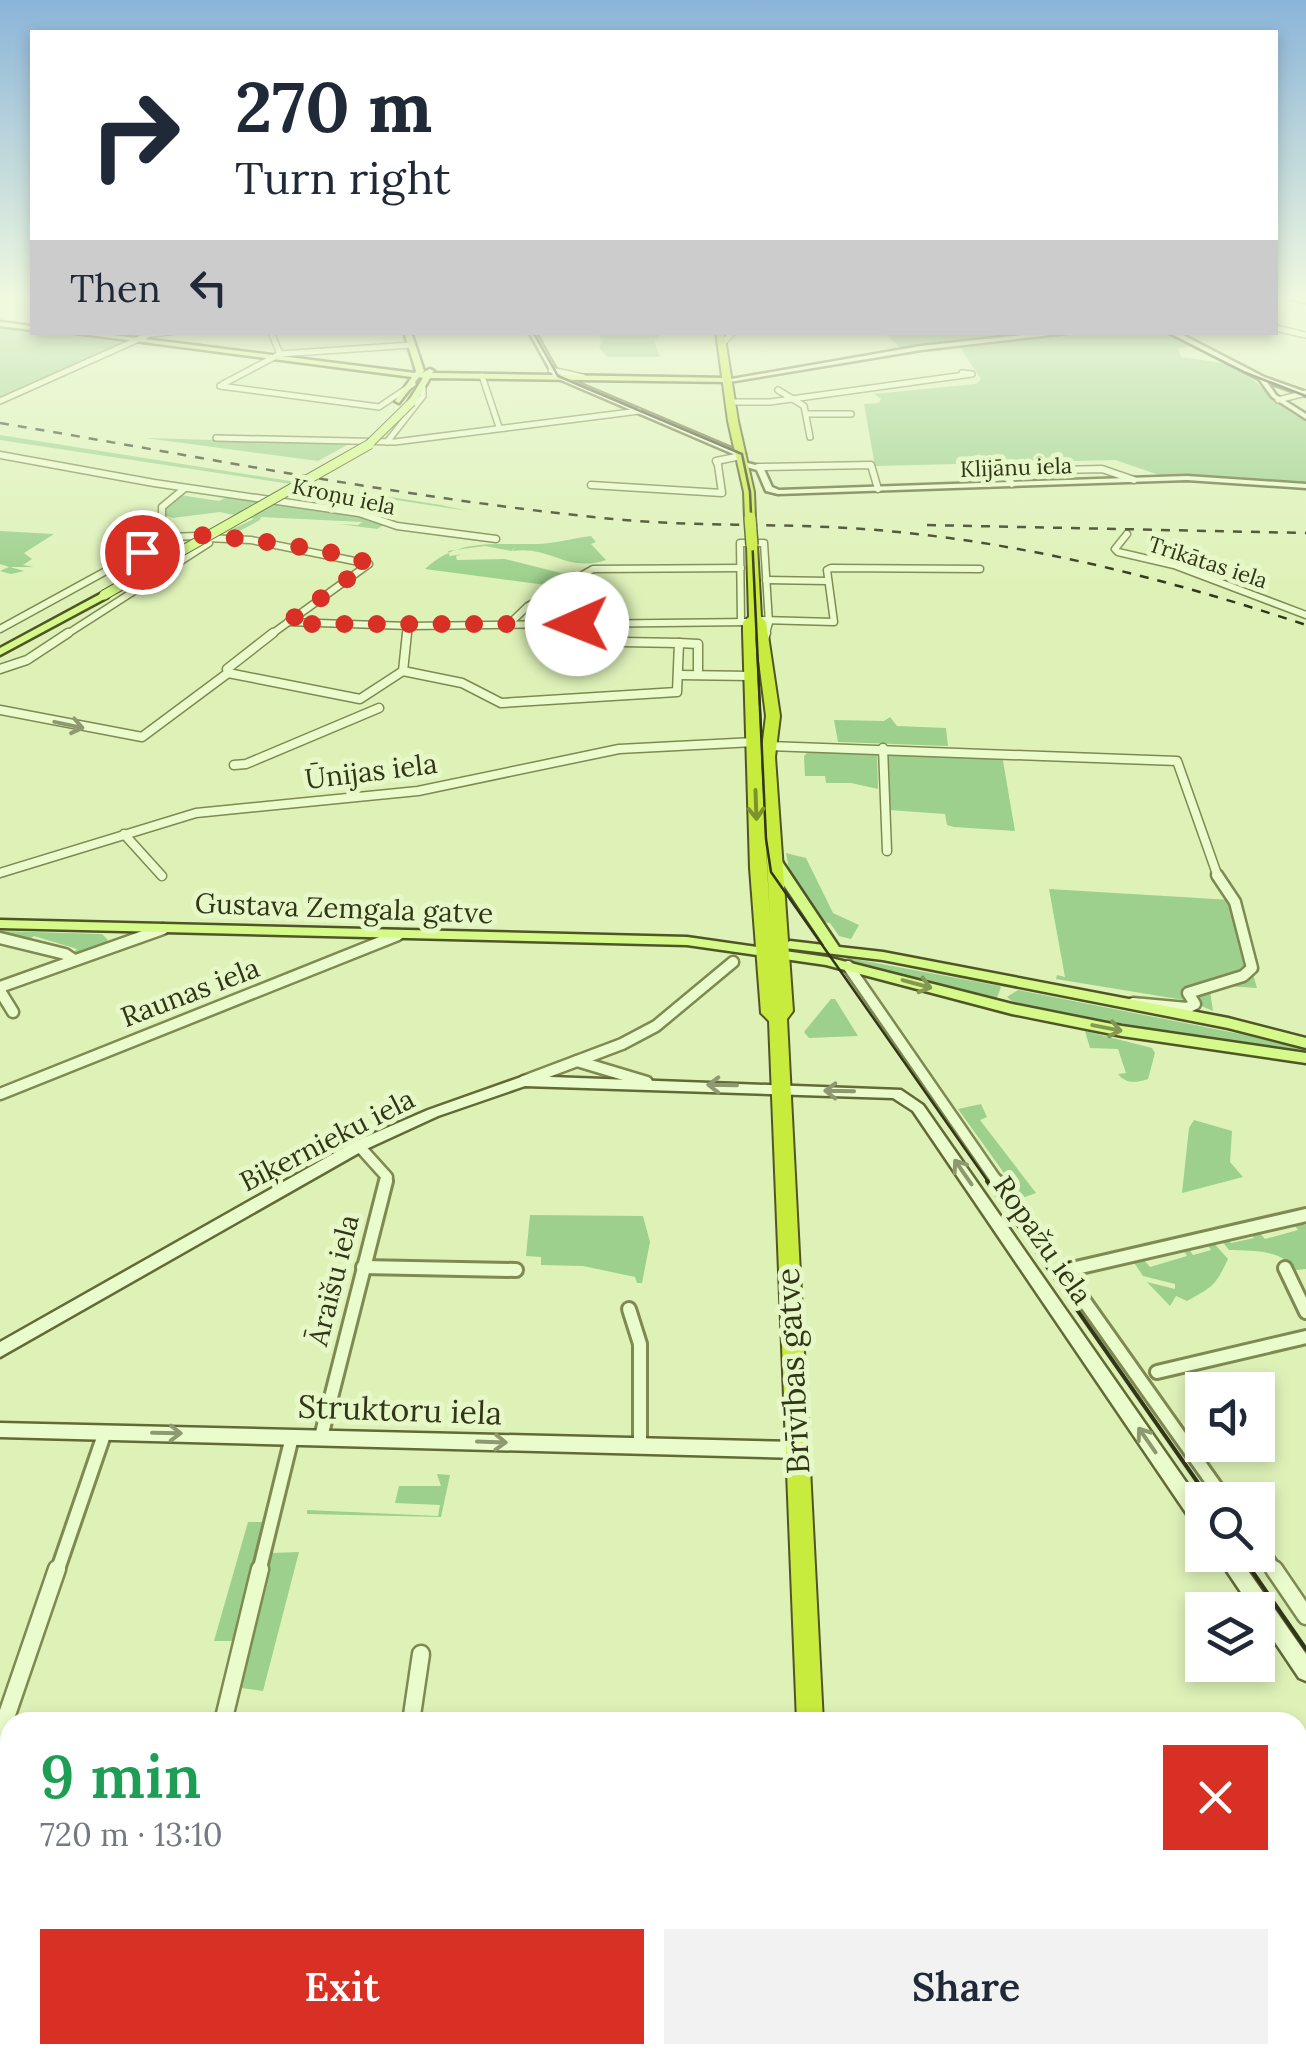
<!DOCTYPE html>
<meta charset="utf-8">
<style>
body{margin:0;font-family:Lora,serif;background:#f2f2f3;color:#1f2937;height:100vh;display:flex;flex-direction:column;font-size:38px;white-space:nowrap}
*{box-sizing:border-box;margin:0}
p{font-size:32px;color:#747a83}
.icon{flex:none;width:55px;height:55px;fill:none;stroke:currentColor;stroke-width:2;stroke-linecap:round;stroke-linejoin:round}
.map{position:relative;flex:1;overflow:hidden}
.details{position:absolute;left:0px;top:1712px;width:1308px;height:352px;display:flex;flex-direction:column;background:#fff;border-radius:30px 30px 0 0;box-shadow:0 5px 15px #0003}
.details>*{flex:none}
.guide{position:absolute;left:30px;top:30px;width:1248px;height:305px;border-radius:0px;box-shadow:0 5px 15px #0003;background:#fff;color:#1f2937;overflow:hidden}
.buttons{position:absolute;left:1185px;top:1372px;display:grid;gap:20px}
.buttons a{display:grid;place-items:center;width:90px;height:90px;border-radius:0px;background:#fff;box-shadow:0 5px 15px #0003;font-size:50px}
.pin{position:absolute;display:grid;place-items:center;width:85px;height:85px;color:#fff;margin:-42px;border:5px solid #fff;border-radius:50%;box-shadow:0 2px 10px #0007}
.me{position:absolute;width:110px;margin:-55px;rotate:269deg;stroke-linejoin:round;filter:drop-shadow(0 0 8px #0008)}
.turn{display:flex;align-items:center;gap:35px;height:210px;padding:0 40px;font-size:45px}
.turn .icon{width:130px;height:130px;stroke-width:2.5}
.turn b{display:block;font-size:70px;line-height:85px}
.then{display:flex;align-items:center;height:95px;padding:0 40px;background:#0003;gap:20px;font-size:38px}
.round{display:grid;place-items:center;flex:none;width:105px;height:105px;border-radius:0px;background:#f2f2f3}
.head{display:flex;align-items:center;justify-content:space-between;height:170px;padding:0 40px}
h1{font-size:60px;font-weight:600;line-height:75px;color:#1e9e55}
.primary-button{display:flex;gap:20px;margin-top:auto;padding:20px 40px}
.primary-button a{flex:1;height:115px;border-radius:0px;background:#d93025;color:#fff;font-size:40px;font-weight:600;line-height:115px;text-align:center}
.primary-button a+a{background:#f2f2f3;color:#1f2937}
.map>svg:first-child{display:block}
</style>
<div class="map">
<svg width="1306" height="2064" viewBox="0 0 1306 2064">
<rect width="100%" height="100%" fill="#def2b8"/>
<g fill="#9cd08c">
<path d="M0,326L126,343L0,400Z"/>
<path d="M597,333H660L658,340L645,341L654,340L660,357H607L599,347L603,342Z"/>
<path d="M1095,333H1162L1189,346L1178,349L1181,357C1203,361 1223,360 1242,372C1266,387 1279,410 1306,420V483L1162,476L1115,460L875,466L864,404L879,403L881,399L874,394L976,384L981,379L959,346Z"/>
<path d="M0,435L441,505L468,511L0,440Z"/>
<path d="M145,438L349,444L318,461Z"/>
<path d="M235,493L364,515L387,523L377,529L339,524L358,525L362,522L261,517L260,520L230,536V530L254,519L220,512L173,518L163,515L170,501L180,495L219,501Z"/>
<path d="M0,531L54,534L24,553L32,559L23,565L34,567H10L24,571L11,574L0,571L9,567L0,564Z"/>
<path d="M591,536L596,542L591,544L606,560C566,573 551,546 513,551L515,547L512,551L485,546L448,551L451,560L450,556L462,554L456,556L457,560L505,559L561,573L576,571L554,586L425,569C458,538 493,545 536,544C554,544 573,538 591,536Z"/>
<path d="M890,717L897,726L946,728L948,746L838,742L834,720L884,721Z"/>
<path d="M887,750L1002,755L1015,831L954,827L947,825L945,814L889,810Z"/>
<path d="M808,752H877L878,789L851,783H826L825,776H805L804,756Z"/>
<path d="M786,853L806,858L833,913L859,925L851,939L839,936L830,923L821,922L790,875Z"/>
<path d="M1049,889L1231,900L1257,988L1209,985L1213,1011L1190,1001L1056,979L1057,975L1065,977Z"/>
<path d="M0,931L102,934L108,940L102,946L73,953L77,949L34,936L28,940L0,934Z"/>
<path d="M849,958L1000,986L1001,987L996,1000L847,962Z"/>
<path d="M1018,990L1306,1047V1054L1144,1031L1017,1005L1007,997Z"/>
<path d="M831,999H835L858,1036L809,1038L804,1032Z"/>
<path d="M1085,1031L1152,1048L1155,1053L1148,1079C1136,1083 1126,1084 1118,1074L1126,1073L1118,1049L1090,1048Z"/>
<path d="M981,1104L987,1117L980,1120L1036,1193L1022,1198L958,1109Z"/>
<path d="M1194,1120L1232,1131L1230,1162L1243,1177L1182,1193L1189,1128Z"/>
<path d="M530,1215L643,1216L650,1242L642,1283H637L635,1277L583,1266L541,1265V1257L526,1256Z"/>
<path d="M1293,1223L1306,1225V1269L1296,1270C1281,1249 1253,1251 1229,1250L1220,1239L1227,1238L1231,1243L1254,1238L1250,1232H1259L1265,1239L1298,1230Z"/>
<path d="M1211,1240L1228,1259C1215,1287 1212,1287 1187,1301L1176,1296L1170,1306L1147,1282L1175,1289V1284L1143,1276L1133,1261L1143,1259L1150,1267L1187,1256L1182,1248L1187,1246L1193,1255L1211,1250L1206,1242Z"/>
<path d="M437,1474L450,1475L441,1517L307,1514V1510L438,1516L440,1505L395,1503L399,1486H441Z"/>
<path d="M248,1522H265L238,1636L232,1641H214Z"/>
<path d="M299,1552L263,1691L241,1688L271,1553Z"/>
</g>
<path fill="#99c38d" d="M884,333H1049L901,348Z"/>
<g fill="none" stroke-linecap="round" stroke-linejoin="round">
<defs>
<g id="street-far5">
<path d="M1275,328L1306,335"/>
<path d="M724,342L733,332"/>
<path d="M280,354L412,345"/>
<path d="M551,370L583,377"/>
<path d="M482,376L499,427"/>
<path d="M223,384L280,354L271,332"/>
<path d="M220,386L379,407L413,384"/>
<path d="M778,390L804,406L810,437"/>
<path d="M1278,400L1306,393"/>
<path d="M0,401L150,334L171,332"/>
<path d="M731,402H770L972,374L962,373"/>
<path d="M806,414H851"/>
<path d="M216,438L395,442L639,411"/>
<path d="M387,442L423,396V388"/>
</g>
<g id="street-far4">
<path d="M0,455L154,483L359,513L397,526L496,539"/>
<path d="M718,465L716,461L741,456"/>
<path d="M758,467L871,465L878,489"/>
<path d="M1012,484L1005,475L1016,471L1102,469L1134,480"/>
<path d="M591,485L722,493L718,465"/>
<path d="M1127,534L1115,549L1118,552L1174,565L1306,615"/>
<path d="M168,537L162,529V507L185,488"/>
<path d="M206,538L251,540L369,564L269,636"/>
<path d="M760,543H764L769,623L765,636"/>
<path d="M766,580L828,581"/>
<path d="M759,620L834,622L827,570L831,568L980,569"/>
<path d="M288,622L409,626L749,622"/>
<path d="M741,622L740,543H744"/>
<path d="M508,625L528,606L593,569L741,568"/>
<path d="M0,629L168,537L197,536L209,543L64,636"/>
<path d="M407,636L409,626"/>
</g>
<g id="street-far3">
<path d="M763,642L766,633"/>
<path d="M679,643L698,644V670"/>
<path d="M0,669L27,660L68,633"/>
<path d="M403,671L462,683L501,703L677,692L679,643L623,642"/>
<path d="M228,673L360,699L403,671L407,633"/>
<path d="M679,675L751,676"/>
<path d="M0,710L142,737L228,673L227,669L273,633"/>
<path d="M769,746L1177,761L1218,877"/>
<path d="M883,748L887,851"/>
<path d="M234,765L246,764L379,708"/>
<path d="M124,834L162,876"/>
<path d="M0,873L196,813L418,791L619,749L754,742"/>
</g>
<g id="street-far2">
<path d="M0,938L65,954L74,960"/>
<path d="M848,966L998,1183"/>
<path d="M0,987L163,929"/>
<path d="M0,991L13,1012"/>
<path d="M1133,1003L1187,1008L1195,1004L1188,993L1243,976L1252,968L1235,902L1217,875"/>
<path d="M577,1061L647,1082"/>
<path d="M524,1081L622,1044L656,1026L733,962"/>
<path d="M0,1094L398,935"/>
<path d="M359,1146L387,1177L385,1183"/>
</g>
<g id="street-far1">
<path d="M996,1181L1015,1208"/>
<path d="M363,1267L516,1270"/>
<path d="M1285,1268L1306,1312"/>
<path d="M629,1309L640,1344V1447"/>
<path d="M1157,1372L1306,1337"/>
<path d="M321,1437L386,1181"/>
<path d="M1225,1500L1063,1271L1306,1215"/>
<path d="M1258,1546L1276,1572"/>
<path d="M57,1572L105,1432"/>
<path d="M259,1572L292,1437"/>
</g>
<g id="street">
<path d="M1274,1569L1306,1616"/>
<path d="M223,1722L260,1569"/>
<path d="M411,1722L421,1654"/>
<path d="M0,1735L57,1569"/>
<path d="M0,2001H10"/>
<path d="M142,2064L144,2055"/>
<path d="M387,2064L389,2055"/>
<path d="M579,2064L580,2055"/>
</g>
<g id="secondary">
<path d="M529,332H535L559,375L745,454L738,456L554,377Z"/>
<path d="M1050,332H1076L921,350L729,382L726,380L921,346Z"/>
<path d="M1168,332H1177L1264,377L1306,392V396L1267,382L1276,395L1306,414V419L1272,397L1259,379Z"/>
<path d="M740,461L763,467L772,487L779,490L1187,476L1306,484V488L1187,480L778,494L766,491L757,470L740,465Z"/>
<path d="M524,1076L901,1090L923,1105L1202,1505V1528L1195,1526L913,1111L893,1098L525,1086L438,1116L364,1150L0,1357V1342L354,1142L428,1110Z"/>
<path d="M0,1423L798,1442L804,1445L807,1450L804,1455L798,1458L0,1437Z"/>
<path d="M1216,1555H1237L1306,1654V1681L1299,1678L1258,1617V1610H1253Z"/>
</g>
<g id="primary">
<path d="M1280,295L1306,299V303L1281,296Z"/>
<path d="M0,322L32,326V330L0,326Z"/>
<path d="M66,332H89L415,373L416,371L404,332H411L424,371L422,373L430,369L434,371L432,373L729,378L733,380L729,382L430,378L416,402L412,404L408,402L423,378L419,377L399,403L395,401L412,377Z"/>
<path d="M104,592L109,595L108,597L0,655V648Z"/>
<path d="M774,856L779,857L839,947L883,952L1228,1018L1306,1038V1048L1228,1028L883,960L785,948L783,945L790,941L824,945L767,860Z"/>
<path d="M0,920L687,937L827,957L1012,1004L1122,1026L1306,1053V1063L1122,1036L1012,1014L826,965L687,945L0,928Z"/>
</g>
<g id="highway">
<path d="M716,332H724L738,421L754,492L755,518L750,521L745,518L744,492L728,421Z"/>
<path d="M752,542L757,545L761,617L766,622L780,716L775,757L793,1011L787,1019L823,1722H797L769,1021L761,1013L750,868L743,632V622L749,617L747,545ZM755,630L766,716L761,757L770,919Z"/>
<path d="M811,2055H843L844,2064H812Z"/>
</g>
</defs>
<use href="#street-far5" stroke="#7f8952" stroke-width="8"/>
<use href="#street-far4" stroke="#7f8952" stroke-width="9"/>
<use href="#street-far3" stroke="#7f8952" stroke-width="11"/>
<use href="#street-far2" stroke="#7f8952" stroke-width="15"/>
<use href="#street-far1" stroke="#7f8952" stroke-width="18"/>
<use href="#street" stroke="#7f8952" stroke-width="21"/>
<use href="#secondary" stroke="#626a36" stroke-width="5"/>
<use href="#primary" stroke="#505527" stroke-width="5"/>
<use href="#highway" stroke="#505527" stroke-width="4"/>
<use href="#street-far5" stroke="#ebfccc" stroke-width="5"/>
<use href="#street-far4" stroke="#ebfccc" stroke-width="6"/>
<use href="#street-far3" stroke="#ebfccc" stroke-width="8"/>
<use href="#street-far2" stroke="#ebfccc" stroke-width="10"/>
<use href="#street-far1" stroke="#ebfccc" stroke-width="12"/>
<use href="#street" stroke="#ebfccc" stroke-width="16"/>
<use href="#secondary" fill="#ebfccc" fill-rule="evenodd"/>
<use href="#primary" fill="#d5fa8a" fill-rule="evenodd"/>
<use href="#highway" fill="#c8ec3e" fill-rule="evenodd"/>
<g stroke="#323619" stroke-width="2.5">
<path d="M533,332L558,376L742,454L750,492L766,839L771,872L989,1183"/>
<path d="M1164,332L1246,373L1306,396"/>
</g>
<g stroke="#323619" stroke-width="4">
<path d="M987,1181L1210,1500"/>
<path d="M1241,1555L1306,1649"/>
</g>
<g stroke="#323619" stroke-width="2.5" stroke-dasharray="9 9" stroke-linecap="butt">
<path d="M0,423C204,457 408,499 613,519C696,527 780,523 863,529C1015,540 1162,577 1306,625"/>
<path d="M927,525L1306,533"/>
</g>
<defs>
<path id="primary-bridge-far1" d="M367,446L412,402"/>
<path id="primary-bridge" d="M104,595L370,444"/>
<path id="highway-bridge" d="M750,518L752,545"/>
</defs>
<use href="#primary-bridge-far1" stroke="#505527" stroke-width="10" stroke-linecap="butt"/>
<use href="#primary-bridge" stroke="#505527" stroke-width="11" stroke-linecap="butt"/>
<use href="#highway-bridge" stroke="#505527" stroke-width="14" stroke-linecap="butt"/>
<use href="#primary-bridge-far1" stroke="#d5fa8a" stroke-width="8"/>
<use href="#primary-bridge" stroke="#d5fa8a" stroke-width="9"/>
<use href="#highway-bridge" stroke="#c8ec3e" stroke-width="11"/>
</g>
<defs><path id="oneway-shaft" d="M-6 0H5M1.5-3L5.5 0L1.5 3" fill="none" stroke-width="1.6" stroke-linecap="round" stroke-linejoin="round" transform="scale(2.5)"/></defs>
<g stroke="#8e9972">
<use href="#oneway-shaft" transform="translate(69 725) rotate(12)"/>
<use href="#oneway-shaft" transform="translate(722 1085) rotate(-179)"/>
<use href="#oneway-shaft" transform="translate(839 1091) rotate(-179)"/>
<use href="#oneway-shaft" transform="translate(963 1172) rotate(-125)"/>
<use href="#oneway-shaft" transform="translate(167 1433) rotate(1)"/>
<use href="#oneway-shaft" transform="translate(1147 1440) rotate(-125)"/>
<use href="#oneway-shaft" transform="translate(492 1442) rotate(2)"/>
</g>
<use stroke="#7d912c" href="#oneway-shaft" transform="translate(756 805) rotate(88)"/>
<g stroke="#849852">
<use href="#oneway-shaft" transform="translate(917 984) rotate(15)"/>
<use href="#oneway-shaft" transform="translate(1107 1028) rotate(11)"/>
</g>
<linearGradient id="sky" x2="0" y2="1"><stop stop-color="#8ab4d8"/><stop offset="0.51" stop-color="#f0f9df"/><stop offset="1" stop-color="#f0f9df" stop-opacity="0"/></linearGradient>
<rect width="1306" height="584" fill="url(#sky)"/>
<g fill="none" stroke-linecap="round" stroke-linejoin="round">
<path stroke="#d93025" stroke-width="18" stroke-dasharray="0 32.4" d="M142,552C152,545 164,537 177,535C203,532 349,550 368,564L288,622L297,624H577"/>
</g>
<g text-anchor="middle" stroke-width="10" stroke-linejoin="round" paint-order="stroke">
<g font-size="22" fill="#323619" stroke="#e7f8c8">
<text transform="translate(1016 467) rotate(-2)" y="8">Klijānu iela</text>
<text transform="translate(344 496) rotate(12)" y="8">Kroņu iela</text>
<text transform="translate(1208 562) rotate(18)" y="8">Trikātas iela</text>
</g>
<g font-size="28" fill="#323619" stroke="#e7f8c8">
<text transform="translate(371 771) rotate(-7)" y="10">Ūnijas iela</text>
<text transform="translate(344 908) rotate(2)" y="10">Gustava Zemgala gatve</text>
<text transform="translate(190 992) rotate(-21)" y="10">Raunas iela</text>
<text transform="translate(327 1140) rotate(-27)" y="10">Biķernieku iela</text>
<text transform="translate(1043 1240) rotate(55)" y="10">Ropažu iela</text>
<text transform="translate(333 1280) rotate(-76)" y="10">Āraišu iela</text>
</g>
<g font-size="32" fill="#323619" stroke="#e7f8c8">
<text transform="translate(793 1371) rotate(-93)" y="11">Brīvības gatve</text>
<text transform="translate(400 1410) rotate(2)" y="11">Struktoru iela</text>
</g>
</g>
</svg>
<div class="buttons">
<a><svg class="icon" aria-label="sound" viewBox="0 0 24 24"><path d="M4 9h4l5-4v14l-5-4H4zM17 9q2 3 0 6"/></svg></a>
<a><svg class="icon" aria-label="search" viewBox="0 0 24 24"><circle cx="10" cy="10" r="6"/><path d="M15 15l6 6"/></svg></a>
<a><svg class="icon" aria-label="layers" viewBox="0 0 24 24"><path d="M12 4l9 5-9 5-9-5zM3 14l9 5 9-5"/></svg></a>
</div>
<div class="pin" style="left:142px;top:552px;background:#d93025"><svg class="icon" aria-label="arrive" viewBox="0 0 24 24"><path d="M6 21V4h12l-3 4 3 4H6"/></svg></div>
<svg class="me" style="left:577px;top:624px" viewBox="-20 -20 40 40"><circle r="19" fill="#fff"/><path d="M0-13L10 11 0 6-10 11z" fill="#d93025"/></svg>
<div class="guide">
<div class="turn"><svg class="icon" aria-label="right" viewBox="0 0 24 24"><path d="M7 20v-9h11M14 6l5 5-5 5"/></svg><div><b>270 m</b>Turn right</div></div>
<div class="then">Then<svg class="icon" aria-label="left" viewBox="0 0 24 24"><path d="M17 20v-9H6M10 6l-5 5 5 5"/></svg></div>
</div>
<section class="details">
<div class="head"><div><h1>9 min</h1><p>720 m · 13:10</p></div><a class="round" style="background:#d93025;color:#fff"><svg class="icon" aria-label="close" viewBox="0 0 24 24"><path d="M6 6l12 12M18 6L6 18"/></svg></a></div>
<div class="primary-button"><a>Exit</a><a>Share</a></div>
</section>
</div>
